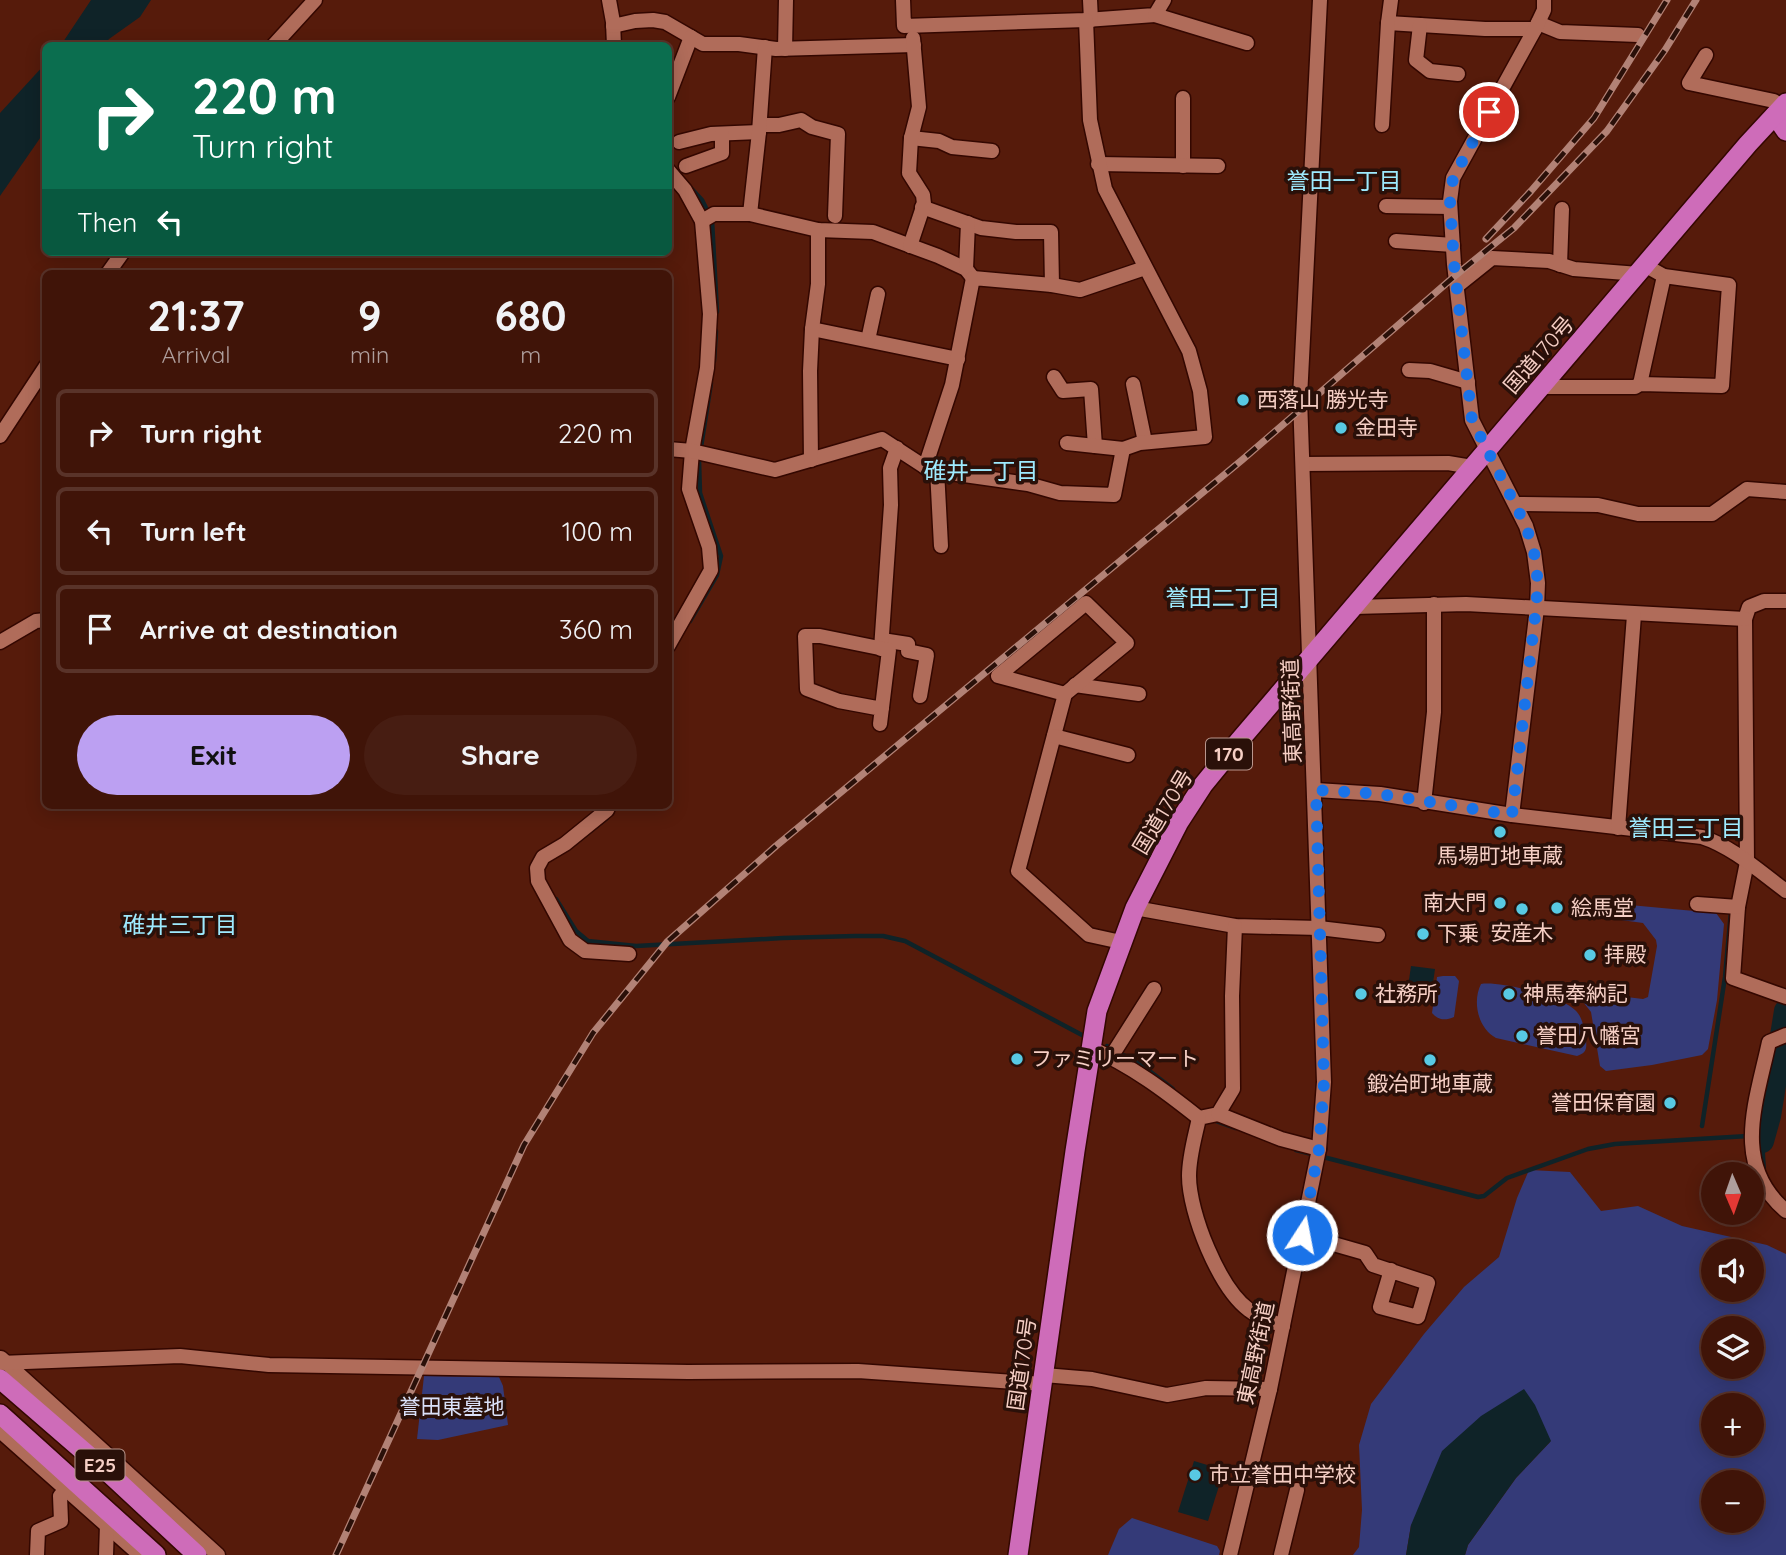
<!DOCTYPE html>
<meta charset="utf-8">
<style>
body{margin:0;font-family:Quicksand,"Noto Sans JP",sans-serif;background:#471d12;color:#f1f3f6;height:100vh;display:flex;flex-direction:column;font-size:26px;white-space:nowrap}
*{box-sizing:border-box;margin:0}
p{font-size:23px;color:#ae9e9c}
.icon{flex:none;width:38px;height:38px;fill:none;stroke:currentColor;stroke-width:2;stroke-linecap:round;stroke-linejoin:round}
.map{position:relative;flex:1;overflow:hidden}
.drawer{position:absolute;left:42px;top:270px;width:630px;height:539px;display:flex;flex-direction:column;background:#401408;border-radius:10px;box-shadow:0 4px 18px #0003,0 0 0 2px #593329}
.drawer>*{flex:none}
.hud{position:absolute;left:42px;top:42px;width:630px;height:214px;border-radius:10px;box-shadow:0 4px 18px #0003,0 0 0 2px #593329;background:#0b6e4f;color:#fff;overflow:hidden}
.needle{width:46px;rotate:178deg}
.tools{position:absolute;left:1701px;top:1162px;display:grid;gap:14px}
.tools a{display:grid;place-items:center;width:63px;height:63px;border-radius:50%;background:#401408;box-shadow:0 4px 18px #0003,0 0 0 2px #593329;font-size:35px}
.pin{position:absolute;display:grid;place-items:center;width:60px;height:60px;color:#fff;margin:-30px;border:4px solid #fff;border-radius:50%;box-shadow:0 2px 7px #0007}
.me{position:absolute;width:77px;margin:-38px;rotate:11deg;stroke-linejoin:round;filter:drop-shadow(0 0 5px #0008)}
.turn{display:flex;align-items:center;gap:24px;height:147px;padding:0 35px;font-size:32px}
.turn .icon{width:91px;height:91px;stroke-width:2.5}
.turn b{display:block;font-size:49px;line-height:60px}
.then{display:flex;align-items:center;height:66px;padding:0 35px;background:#0003;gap:14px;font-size:26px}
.eta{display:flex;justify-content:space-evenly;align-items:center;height:119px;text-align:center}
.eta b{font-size:42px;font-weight:700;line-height:49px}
.cta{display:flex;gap:14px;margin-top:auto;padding:14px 35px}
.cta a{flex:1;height:80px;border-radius:42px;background:#bca0f2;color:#111;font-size:28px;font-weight:700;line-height:80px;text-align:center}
.cta a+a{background:#471d12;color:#f1f3f6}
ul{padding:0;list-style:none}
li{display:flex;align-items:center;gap:21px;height:88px;margin:0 14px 10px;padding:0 21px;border:4px solid #593329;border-radius:10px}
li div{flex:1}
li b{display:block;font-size:26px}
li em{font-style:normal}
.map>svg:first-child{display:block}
</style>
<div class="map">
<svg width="1786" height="1555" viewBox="0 0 1786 1555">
<rect width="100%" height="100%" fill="#561b0b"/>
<g fill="#343a78" fill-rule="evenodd">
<path d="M1608,903L1716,913L1724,924L1717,1000L1708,1049L1702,1055L1652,1065L1606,1071L1600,1066L1591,1012L1584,1003L1575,997V993L1577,991L1643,999L1648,997L1657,946L1656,940L1643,923L1607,918L1604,915L1605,906Z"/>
<path d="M1443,976H1455L1459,981L1454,1017C1445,1021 1438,1020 1432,1013L1437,977Z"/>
<path d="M1481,984C1501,981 1560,996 1575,1010C1583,1017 1584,1029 1586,1040C1587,1049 1586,1053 1577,1056L1496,1038C1478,1028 1472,1002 1481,984Z"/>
<path d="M1529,1170L1570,1172L1601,1211L1638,1206L1682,1226L1767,1245L1786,1254V1555H1465L1468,1545L1516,1478L1551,1441L1411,1525L1406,1555H1353L1359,1547L1362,1510L1359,1445L1371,1404L1424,1334L1464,1287L1499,1257L1517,1198ZM1713,1251H1752V1290H1713ZM1713,1328H1752V1367H1713ZM1713,1405H1752V1444H1713ZM1713,1482H1752V1521H1713Z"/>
<path d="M424,1376L499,1377L503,1386L508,1425L438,1440L417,1439Z"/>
<path d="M1132,1518L1217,1546L1220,1551L1219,1555H1108L1119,1529Z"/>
</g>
<g fill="#0f2328">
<path d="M91,0H151L140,17L109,39L104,45H61Z"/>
<path d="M45,64V131L0,196V113Z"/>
<path d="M1411,966L1435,969L1432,990L1408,987Z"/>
<path d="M1524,1389L1535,1405L1551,1441L1516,1478L1468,1545L1465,1555H1406L1411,1525L1442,1451L1481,1416Z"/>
<path d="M1194,1461L1224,1470L1208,1521L1178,1512Z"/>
</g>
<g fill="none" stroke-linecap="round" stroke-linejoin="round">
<g stroke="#0f2328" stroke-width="4.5">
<path d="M690,187L702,200L712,220L717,312"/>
<path d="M714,361L716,331"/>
<path d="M690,621L717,575L721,556L700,493L699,460L711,383"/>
<path d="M573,845L607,818"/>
<path d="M556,899L576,931L588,941L636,946L783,938L855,936H883L905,941L1082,1035"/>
<path d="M1107,1046L1143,1066L1173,1089"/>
<path d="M1213,1120L1235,1128"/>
<path d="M1702,1126L1725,977L1731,911"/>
<path d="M1757,1139L1762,1141L1764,1172"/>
<path d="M1296,1150L1478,1197L1484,1196L1507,1178L1588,1149L1615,1144L1748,1136"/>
</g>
<path stroke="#0f2328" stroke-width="24" d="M1762,1141L1769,1116L1786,1011"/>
<defs>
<g id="minor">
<path d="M609,0L613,22L614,46"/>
<path d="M903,0L904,26L1086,20L1155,15L1164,0"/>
<path d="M1090,0L1091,20"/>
<path d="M1391,0L1388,23L1485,29H1535"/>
<path d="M1155,15L1247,43"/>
<path d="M1538,23L1560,32L1638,35"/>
<path d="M1420,25L1416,60L1430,71L1458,74"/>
<path d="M613,26L635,21L653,20L665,22L703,44H739L776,49L914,45"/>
<path d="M273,46L315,0"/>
<path d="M785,49L786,0"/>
<path d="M1706,55L1689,83L1774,101L1781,108"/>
<path d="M668,97L691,37"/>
<path d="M1183,98V166"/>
<path d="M760,125H779L801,120L812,127L838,134L835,216"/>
<path d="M1382,125L1388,23"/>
<path d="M911,138L939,141L952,147L992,151"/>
<path d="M679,142L711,134L759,132"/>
<path d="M1098,164L1218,166"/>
<path d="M686,166L722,153V134"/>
<path d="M668,170L685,190L702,221L710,314L707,368L692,451L689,489L709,547L711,570L668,646"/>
<path d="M1386,206L1450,207"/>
<path d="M922,207L981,228L1016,232H1051L1052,285"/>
<path d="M750,214L759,132L765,47"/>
<path d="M702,221L714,214H750L818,230L873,232L938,256L966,269L973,278"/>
<path d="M1396,241L1453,245"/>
<path d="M910,246L924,204L923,195L909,173L911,138L919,107L913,38"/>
<path d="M1560,265L1562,209"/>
<path d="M966,269L968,223"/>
<path d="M108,273L123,252"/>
<path d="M1457,286L1492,258L1549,261L1574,269L1639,274"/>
<path d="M812,329L958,359"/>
<path d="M868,340L878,294"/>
<path d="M1409,370L1430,371L1468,382"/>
<path d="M1054,377L1063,391L1091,389L1095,446"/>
<path d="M1133,384L1145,442"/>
<path d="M1640,384L1664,276"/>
<path d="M1542,387H1635L1640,384L1722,386L1729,285L1664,276L1646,266"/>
<path d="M0,436L46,366"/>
<path d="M1067,443L1123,449L1140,443L1205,437L1200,391L1189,351L1105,189L1090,120L1086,20"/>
<path d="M668,449L692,451L775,470L882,439L925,467L952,385L973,278L1052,285L1080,290L1145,268"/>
<path d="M811,460L810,371L812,329L818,284V230"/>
<path d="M1303,464L1448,463L1472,467"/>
<path d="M925,467L943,472L1028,484L1060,493L1114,495L1123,449"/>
<path d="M937,470L941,546"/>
<path d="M1517,504L1598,505L1638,514H1712L1747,489L1786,492"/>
<path d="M1786,601H1764L1749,607L1745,619L1747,862L1738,907L1733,978L1786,997"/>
<path d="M1354,607L1466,604L1745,619"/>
<path d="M882,640L908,644V651L927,655L920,696"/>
<path d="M0,642L36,621L46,620"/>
<path d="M881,649L891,505L890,468L897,448"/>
<path d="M1075,685L1139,694"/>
<path d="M1065,694L998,676L1086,603L1127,643L1065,694L1018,871L1089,935L1121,942"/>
<path d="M880,724L889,650L820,636H805L807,689L839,701L882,709"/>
<path d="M1054,736L1128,755"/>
<path d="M1316,790L1380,794L1512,815L1702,837C1733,847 1760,872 1786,891"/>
<path d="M1424,803L1434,712V604"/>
<path d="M609,805L607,810L565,844L543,857L537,868L538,881L570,940L585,951L629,954"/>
<path d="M1512,815L1537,608L1538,583L1534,552L1526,526L1472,420L1454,264L1450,201L1453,178L1535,29L1544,10V0"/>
<path d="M1618,828L1634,615"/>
<path d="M1697,904L1738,907"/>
<path d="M1135,908L1235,926L1319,928L1378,935"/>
<path d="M1235,926L1232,996L1233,1089L1218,1114L1199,1118C1195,1137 1189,1156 1189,1176C1189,1213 1219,1288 1249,1310C1259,1318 1272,1321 1283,1326"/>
<path d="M1786,1035L1769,1042C1756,1103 1731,1164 1786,1211"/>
<path d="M1091,1048C1132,1066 1165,1091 1199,1118"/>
<path d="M1111,1057L1154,989"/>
<path d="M1218,1114L1281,1139L1319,1149"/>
<path d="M1302,1235L1365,1253L1373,1265L1428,1283L1418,1317L1380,1307L1391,1270"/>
<path d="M1,1358L218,1555"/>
<path d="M0,1363L180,1356L269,1365L688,1372L858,1371L1043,1384"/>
<path d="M1044,1375L1092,1379L1167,1395L1206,1388L1270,1389"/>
<path d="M0,1431L140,1555"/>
<path d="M37,1555L38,1531L61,1521L60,1496L66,1489"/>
<path d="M106,1555L107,1525"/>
<path d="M1230,1555L1270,1389L1319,1149L1324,1082L1300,398L1320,0"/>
<path d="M1281,1555L1297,1490"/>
</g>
<g id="highway">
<path d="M1775,115L1786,131"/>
<path d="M0,1379L111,1475L197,1555"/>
<path d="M0,1414L156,1555"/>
<path d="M1018,1555L1075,1151L1097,1011L1135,908L1179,822L1203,785L1239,741L1748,144L1786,103"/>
</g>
</defs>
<use href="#minor" stroke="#330700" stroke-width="17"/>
<use href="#highway" stroke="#330700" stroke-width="22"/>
<use href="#minor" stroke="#b06c5a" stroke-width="14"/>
<use href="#highway" stroke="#ce6cb9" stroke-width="19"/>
<defs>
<g id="rail">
<path d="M1486,239L1531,191L1594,118L1667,0"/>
<path d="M336,1555L524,1145L593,1033L667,942L776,846L1242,460L1456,275L1514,228L1607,131L1665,50L1696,0"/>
</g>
</defs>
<use href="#rail" stroke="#b28276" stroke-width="7"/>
<use href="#rail" stroke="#2a1009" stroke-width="4.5" stroke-dasharray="13" stroke-linecap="butt"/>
</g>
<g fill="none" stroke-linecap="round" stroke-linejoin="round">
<path stroke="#1a73e8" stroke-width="12" stroke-dasharray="0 21.6" d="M1302,1235L1319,1149L1324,1082L1316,790L1380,794L1512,815L1536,608L1538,583L1534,552L1526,526L1472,420L1454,264L1450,201L1453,178L1489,112"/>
</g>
<g fill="#58c9e3" stroke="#2a1009" stroke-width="2.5">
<circle cx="1243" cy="400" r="7"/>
<circle cx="1341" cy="428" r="7"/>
<circle cx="1500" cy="832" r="7"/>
<circle cx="1500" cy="903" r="7"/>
<circle cx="1557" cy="908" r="7"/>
<circle cx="1522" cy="909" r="7"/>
<circle cx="1423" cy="934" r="7"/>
<circle cx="1590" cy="955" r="7"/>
<circle cx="1361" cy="994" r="7"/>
<circle cx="1509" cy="994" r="7"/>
<circle cx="1522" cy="1036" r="7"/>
<circle cx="1017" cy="1059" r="7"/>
<circle cx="1430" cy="1060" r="7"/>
<circle cx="1670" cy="1103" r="7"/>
<circle cx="1195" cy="1475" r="7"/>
</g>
<g text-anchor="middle" stroke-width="7" stroke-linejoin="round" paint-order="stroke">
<g fill="#2a1009" stroke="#b9968d" stroke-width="2">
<rect x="1206" y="738.5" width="46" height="31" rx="5"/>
<rect x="75.5" y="1449.5" width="49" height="31" rx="5"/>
</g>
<g font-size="19" font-weight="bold" fill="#f6cfc5">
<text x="1229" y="761">170</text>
<text x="100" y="1472">E25</text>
</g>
<g font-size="21" fill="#f6cfc5" stroke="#2a1009">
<text transform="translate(1539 355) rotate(-49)" y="7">国道170号</text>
<text transform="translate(1292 711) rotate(-92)" y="7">東高野街道</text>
<text transform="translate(1163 812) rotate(-59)" y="7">国道170号</text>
<text transform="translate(1256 1353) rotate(-78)" y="7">東高野街道</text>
<text transform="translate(1022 1364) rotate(-82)" y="7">国道170号</text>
</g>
<g font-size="21" fill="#f6cfc5" stroke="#2a1009" text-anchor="start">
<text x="1257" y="407">西落山 勝光寺</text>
<text x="1355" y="435">金田寺</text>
<text x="1500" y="863" text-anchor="middle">馬場町地車蔵</text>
<text x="1486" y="910" text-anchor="end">南大門</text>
<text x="1571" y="915">絵馬堂</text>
<text x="1522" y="940" text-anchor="middle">安産木</text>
<text x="1437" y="941">下乗</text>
<text x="1604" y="962">拝殿</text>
<text x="1375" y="1001">社務所</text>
<text x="1523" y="1001">神馬奉納記</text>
<text x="1536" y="1043">誉田八幡宮</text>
<text x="1031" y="1066">ファミリーマート</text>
<text x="1430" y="1091" text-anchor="middle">鍛冶町地車蔵</text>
<text x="1656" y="1110" text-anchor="end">誉田保育園</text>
<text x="1209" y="1482">市立誉田中学校</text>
</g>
<g font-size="21" fill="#dae0f8" stroke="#2a1009">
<text x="452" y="1414">誉田東墓地</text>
</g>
<g font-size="23" fill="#9eeafe" stroke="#2a1009">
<text x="1344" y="189">誉田一丁目</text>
<text x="981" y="479">碓井一丁目</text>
<text x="1223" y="606">誉田二丁目</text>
<text x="1686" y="836">誉田三丁目</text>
<text x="180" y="933">碓井三丁目</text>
</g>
</g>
</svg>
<div class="tools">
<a><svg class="needle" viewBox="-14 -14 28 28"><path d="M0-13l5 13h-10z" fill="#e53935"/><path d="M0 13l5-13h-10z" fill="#ae9e9c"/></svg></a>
<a><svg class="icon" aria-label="sound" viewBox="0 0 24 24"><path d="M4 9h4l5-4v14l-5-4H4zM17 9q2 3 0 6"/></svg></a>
<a><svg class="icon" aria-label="layers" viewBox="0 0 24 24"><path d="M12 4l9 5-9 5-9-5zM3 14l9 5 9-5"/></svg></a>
<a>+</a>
<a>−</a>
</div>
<div class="pin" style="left:1489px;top:112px;background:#d93025"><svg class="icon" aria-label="arrive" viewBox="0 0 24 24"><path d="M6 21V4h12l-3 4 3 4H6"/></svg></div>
<svg class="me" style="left:1302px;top:1235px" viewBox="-20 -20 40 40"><circle r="17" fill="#1a73e8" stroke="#fff" stroke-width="3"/><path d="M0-11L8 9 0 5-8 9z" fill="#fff"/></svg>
<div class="hud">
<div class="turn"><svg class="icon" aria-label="right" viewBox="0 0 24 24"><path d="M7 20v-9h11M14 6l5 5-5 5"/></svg><div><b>220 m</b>Turn right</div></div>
<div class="then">Then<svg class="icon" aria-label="left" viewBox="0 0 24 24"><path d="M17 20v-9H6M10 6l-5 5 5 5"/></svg></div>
</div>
<section class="drawer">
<div class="eta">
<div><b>21:37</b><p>Arrival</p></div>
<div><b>9</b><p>min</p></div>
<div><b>680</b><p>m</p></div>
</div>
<ul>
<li><svg class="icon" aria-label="right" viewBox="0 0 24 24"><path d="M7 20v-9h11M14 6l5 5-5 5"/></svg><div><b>Turn right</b></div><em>220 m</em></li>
<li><svg class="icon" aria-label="left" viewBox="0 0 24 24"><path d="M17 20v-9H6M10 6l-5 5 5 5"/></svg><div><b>Turn left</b></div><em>100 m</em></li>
<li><svg class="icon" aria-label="arrive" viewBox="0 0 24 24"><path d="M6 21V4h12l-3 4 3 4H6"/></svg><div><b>Arrive at destination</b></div><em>360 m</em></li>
</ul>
<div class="cta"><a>Exit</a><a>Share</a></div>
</section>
</div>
